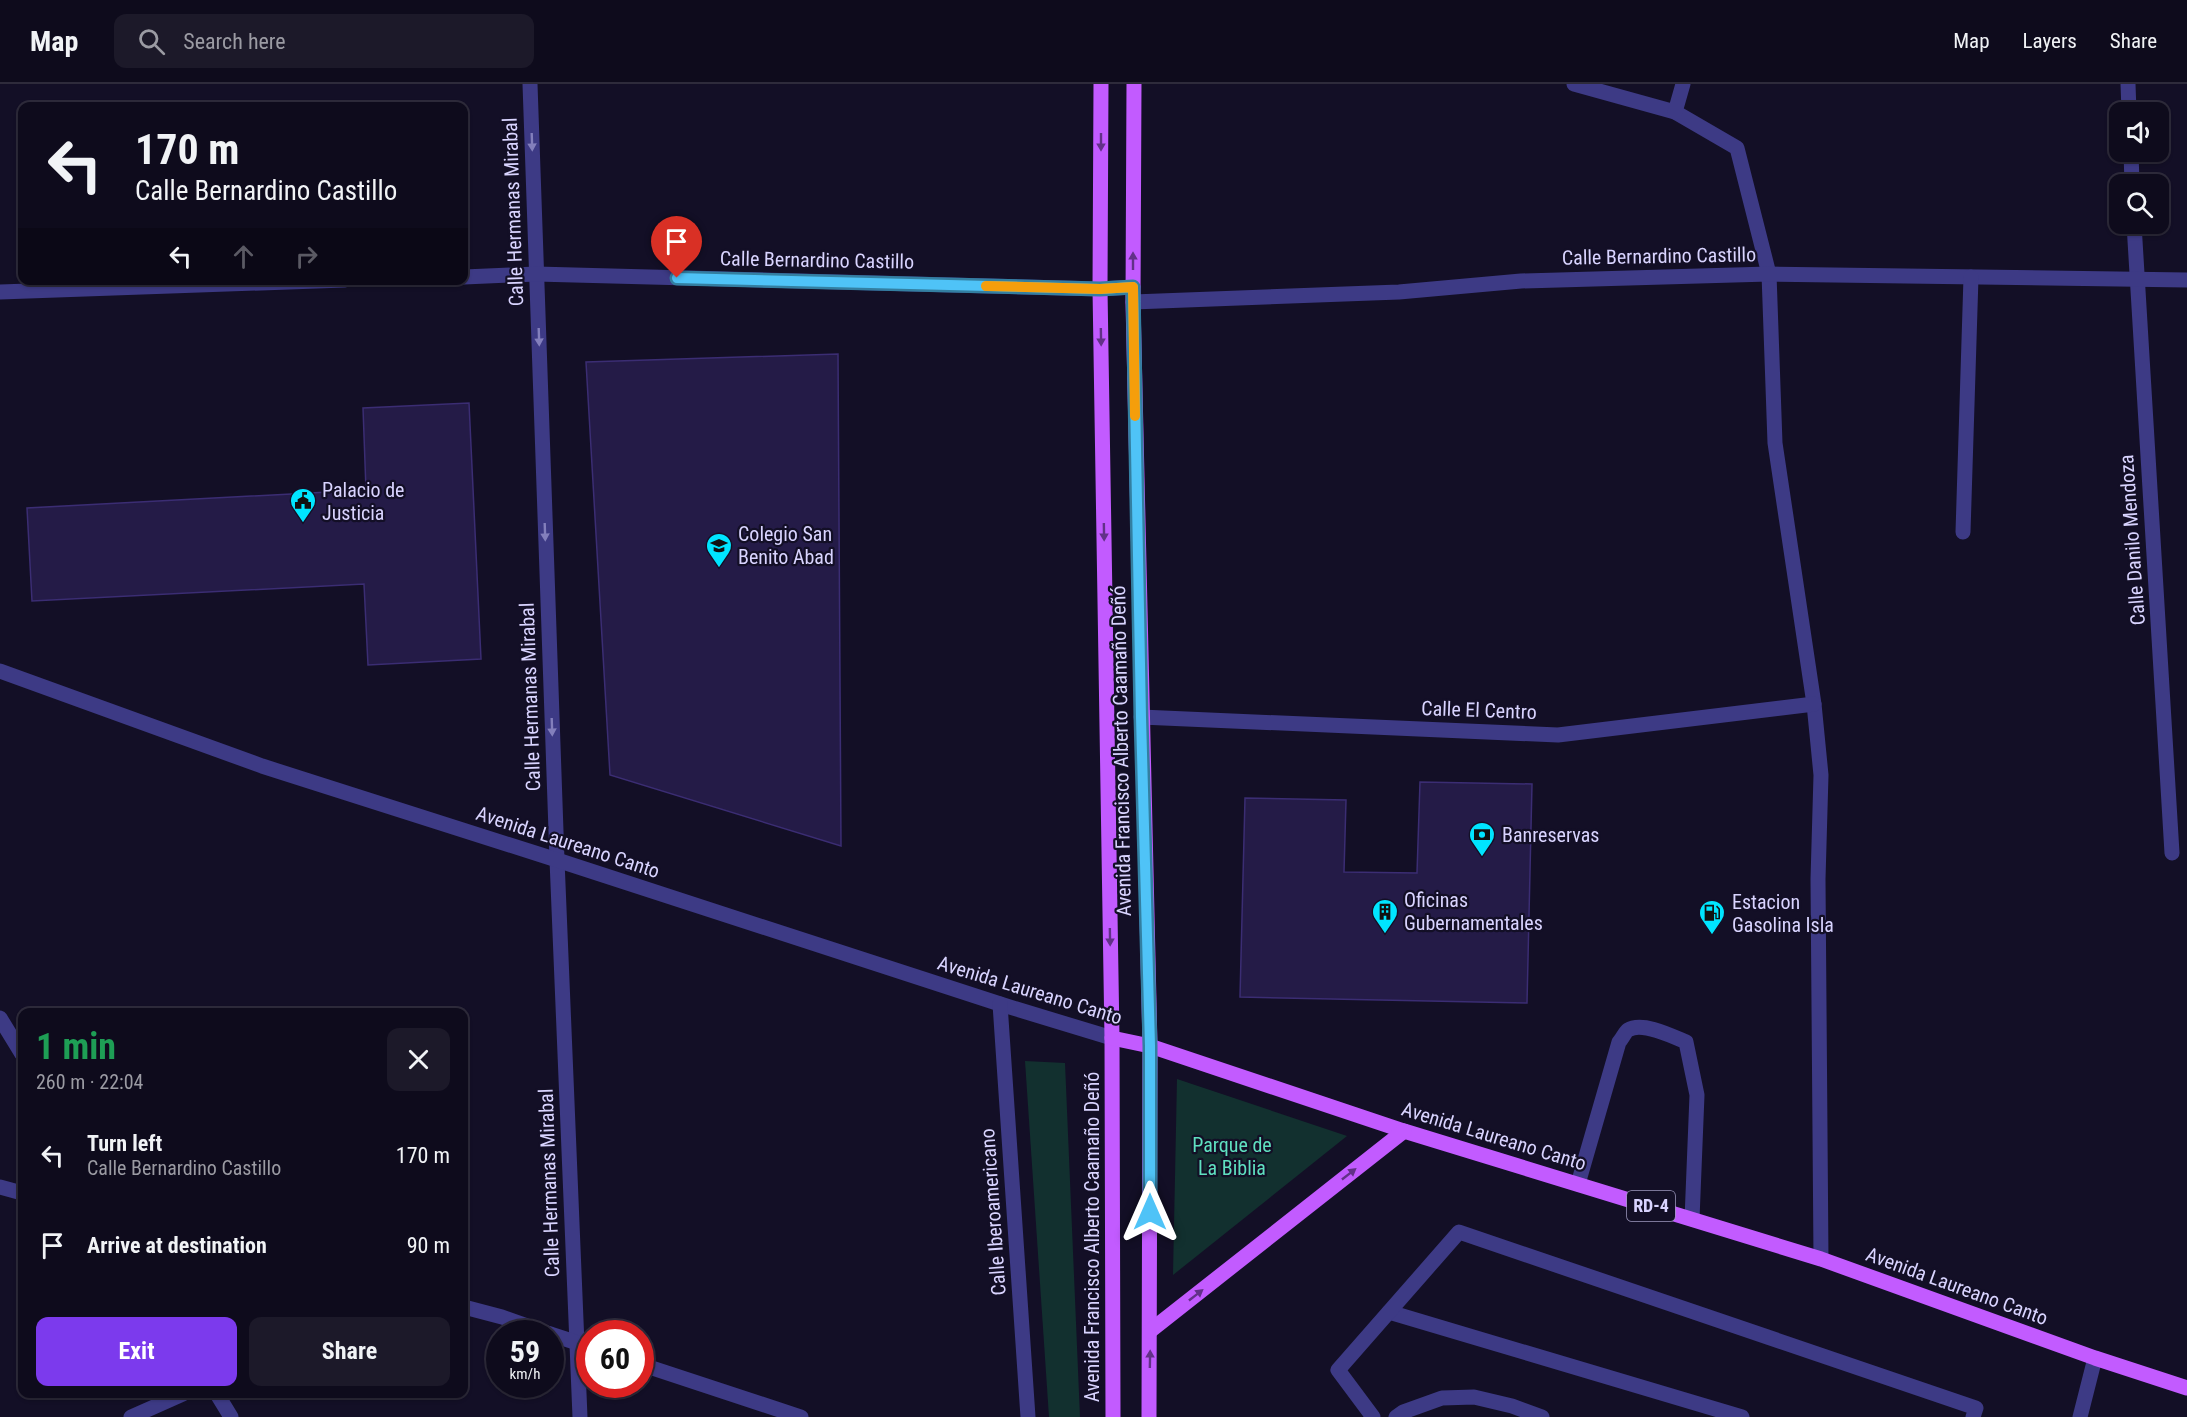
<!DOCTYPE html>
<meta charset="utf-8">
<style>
body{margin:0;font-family:"Roboto Condensed",sans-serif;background:#1c1929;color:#f1f3f6;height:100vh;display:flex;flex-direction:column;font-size:22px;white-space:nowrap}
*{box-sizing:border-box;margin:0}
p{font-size:20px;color:#9b9ba3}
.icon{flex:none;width:33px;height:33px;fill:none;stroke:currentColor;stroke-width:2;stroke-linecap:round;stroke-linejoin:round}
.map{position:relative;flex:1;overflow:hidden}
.sheet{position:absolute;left:18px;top:924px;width:450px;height:390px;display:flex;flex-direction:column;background:#0e0b1c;border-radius:12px;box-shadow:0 2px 4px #0004,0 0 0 2px #2e2b3b}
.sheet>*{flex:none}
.top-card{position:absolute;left:18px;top:18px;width:450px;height:183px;border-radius:12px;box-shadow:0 2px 4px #0004,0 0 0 2px #2e2b3b;background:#0e0b1c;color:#f1f3f6;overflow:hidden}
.tools{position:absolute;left:2109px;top:18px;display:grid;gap:12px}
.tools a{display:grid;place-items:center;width:60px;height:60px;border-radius:12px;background:#0e0b1c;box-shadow:0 2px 4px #0004,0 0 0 2px #2e2b3b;font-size:30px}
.speed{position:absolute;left:486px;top:1236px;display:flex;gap:12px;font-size:30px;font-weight:700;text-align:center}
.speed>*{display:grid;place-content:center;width:78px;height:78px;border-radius:50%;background:#0e0b1c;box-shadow:0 2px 4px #0004,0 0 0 2px #2e2b3b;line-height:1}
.speed small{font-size:15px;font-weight:400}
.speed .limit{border:9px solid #d22;background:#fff;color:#111}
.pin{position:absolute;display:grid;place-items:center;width:51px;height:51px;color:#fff;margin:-62px -26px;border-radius:50% 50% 50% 0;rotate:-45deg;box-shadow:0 0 6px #0007}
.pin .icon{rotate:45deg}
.me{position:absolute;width:66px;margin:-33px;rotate:0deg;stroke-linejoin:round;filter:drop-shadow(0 0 4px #0008)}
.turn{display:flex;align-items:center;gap:21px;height:126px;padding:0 18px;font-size:27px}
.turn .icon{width:78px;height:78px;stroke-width:2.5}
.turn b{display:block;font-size:42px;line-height:51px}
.lanes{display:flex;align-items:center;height:57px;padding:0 18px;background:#0003;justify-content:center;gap:30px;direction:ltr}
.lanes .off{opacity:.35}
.round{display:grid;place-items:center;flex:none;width:63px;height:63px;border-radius:12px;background:#1c1929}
.summary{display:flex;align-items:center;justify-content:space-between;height:102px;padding:0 18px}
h1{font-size:36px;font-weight:700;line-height:45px;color:#1e9e55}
.button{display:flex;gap:12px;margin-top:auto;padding:12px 18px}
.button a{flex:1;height:69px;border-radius:12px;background:#7c3aed;color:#fff;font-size:24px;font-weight:700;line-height:69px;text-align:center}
.button a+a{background:#1c1929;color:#f1f3f6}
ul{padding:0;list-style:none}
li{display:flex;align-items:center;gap:18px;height:90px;padding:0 18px}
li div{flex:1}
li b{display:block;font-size:22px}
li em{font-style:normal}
header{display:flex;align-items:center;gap:36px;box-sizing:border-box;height:84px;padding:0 30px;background:#0e0b1c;border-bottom:2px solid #2e2b3b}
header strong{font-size:28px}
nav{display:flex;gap:33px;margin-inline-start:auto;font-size:21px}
.search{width:420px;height:54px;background:#1c1929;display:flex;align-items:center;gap:15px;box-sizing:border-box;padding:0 21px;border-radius:12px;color:#9b9ba3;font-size:22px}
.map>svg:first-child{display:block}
</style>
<header>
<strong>Map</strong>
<div class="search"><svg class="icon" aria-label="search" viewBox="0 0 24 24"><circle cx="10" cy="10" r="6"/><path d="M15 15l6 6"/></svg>Search here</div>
<nav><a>Map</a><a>Layers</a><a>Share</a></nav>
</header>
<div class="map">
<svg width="2187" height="1333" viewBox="0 0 2187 1333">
<rect width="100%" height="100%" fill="#130f26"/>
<g fill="#12302f">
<path d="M1025,977L1065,979L1080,1333H1049Z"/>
<path d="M1177,995L1347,1052L1173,1191Z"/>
</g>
<g fill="#241b47" stroke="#3b2d73" stroke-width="1.5">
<path d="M838,270L841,762L610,691L586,278Z"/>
<path d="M469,319L481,575L368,581L364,500L32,517L27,424L366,406L363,324Z"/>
<path d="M1420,698L1532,700L1527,919L1240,913L1245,714L1346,716L1344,788L1417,789Z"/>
</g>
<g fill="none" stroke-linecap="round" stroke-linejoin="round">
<g stroke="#3d3a85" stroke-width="15">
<path d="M530,0L557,776L580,1333"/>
<path d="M1574,0L1675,28L1737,64L1769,190L1775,359L1814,620L1821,691L1818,795L1821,1175"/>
<path d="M2128,0L2129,28"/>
<path d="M1675,28L1683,0"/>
<path d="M2131,68L2132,100"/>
<path d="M2134,140L2172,769"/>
<path d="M464,193L536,190L1100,205L1133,203"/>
<path d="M0,208L345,196"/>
<path d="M1133,218L1399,208L1521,197L1769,190L2187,196"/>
<path d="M1963,448L1971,193"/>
<path d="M0,587L262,682L557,776L1000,920L1112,954"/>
<path d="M1141,633L1558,651L1814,620"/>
<path d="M1000,920L1028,1333"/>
<path d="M0,934L22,970"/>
<path d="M1578,1100L1619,958C1622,955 1625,948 1628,946C1642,937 1672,952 1686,958L1697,1011L1692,1135"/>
<path d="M0,1103L22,1109"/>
<path d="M464,1223L502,1233L550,1250"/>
<path d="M1389,1228L1742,1333"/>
<path d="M550,1250L590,1263"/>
<path d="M640,1280L801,1333"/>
<path d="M217,1310L231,1333"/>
<path d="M131,1333L183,1310"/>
<path d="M1373,1333L1338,1286L1459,1148L1976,1324L1973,1333"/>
<path d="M1396,1333L1403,1328L1442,1314L1474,1313L1512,1322L1542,1333"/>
<path d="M2080,1333L2095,1274"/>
</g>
<g stroke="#c25bff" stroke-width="15">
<path d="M1101,0L1100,205L1112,954L1113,1333"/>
<path d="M1134,0L1133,218L1150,962L1149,1333"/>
<path d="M1112,954L1150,962L1404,1047L1821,1175L2095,1274L2187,1304"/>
<path d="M1150,1247L1404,1047"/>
</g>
</g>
<defs><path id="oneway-solid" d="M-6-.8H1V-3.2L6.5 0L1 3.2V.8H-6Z" transform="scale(1.5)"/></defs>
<g fill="#837fbc">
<use href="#oneway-solid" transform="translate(532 58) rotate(88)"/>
<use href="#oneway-solid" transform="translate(539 253) rotate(88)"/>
<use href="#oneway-solid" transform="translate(545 448) rotate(88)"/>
<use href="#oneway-solid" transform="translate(552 643) rotate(88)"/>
</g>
<g fill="#623188">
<use href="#oneway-solid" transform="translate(1101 58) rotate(90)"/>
<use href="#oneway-solid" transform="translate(1133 177) rotate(-90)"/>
<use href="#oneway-solid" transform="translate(1101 253) rotate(89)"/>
<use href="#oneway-solid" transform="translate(1104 448) rotate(89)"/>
<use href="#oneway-solid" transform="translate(1110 853) rotate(89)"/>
<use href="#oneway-solid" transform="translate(1349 1090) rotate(-38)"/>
<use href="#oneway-solid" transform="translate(1196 1211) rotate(-38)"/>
<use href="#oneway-solid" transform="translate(1150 1275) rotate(-89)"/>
</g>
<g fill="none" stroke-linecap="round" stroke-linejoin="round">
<defs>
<path id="route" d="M677,194L1100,205L1133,203L1141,633L1150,962V1128"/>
</defs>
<use href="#route" stroke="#337fa1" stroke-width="15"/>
<use href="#route" stroke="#4fc3f7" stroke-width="10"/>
<path stroke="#f59e0b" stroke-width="10" d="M986,202L1100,205L1133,203L1135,332"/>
</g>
<defs>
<symbol id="civic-pin" viewBox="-11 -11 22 30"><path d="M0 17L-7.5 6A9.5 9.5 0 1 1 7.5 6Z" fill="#00e5ff" stroke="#130f26"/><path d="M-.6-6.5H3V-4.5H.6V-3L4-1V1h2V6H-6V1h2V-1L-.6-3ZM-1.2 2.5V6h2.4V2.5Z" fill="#111"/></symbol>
<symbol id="school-pin" viewBox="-11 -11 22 30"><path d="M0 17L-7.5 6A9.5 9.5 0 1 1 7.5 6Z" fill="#00e5ff" stroke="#130f26"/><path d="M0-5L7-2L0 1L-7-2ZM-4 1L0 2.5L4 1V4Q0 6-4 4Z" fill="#111"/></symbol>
<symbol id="bank-pin" viewBox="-11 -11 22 30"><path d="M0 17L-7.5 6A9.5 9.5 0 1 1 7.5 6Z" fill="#00e5ff" stroke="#130f26"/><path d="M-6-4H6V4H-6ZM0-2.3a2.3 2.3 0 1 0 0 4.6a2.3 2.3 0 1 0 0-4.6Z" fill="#111"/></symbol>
<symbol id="building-pin" viewBox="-11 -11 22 30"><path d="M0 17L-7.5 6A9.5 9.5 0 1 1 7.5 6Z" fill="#00e5ff" stroke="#130f26"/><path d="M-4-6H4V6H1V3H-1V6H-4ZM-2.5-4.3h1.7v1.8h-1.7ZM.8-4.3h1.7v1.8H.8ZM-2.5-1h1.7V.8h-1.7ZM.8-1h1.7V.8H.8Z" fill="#111"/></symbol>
<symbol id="fuel-pin" viewBox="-11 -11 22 30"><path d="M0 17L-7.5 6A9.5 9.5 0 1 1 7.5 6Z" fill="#00e5ff" stroke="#130f26"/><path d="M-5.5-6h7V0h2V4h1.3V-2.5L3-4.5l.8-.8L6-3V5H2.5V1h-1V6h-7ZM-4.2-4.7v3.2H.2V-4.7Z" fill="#111"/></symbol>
</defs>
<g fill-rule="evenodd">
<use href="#civic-pin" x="288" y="402" width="30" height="40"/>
<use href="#school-pin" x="704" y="447" width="30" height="40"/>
<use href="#bank-pin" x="1467" y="736" width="30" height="40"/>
<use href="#building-pin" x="1370" y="813" width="30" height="40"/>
<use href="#fuel-pin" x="1697" y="814" width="30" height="40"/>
</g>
<g text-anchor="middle" stroke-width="4.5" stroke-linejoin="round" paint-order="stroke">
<rect fill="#130f26" stroke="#9e99be" stroke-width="1.5" x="1627" y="1107" width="48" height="30" rx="4.5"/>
<g font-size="18" font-weight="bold" fill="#d9d4ff">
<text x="1651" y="1128">RD-4</text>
</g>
<g font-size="20" fill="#d9d4ff" stroke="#130f26">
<text transform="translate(513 128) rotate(-92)" y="7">Calle Hermanas Mirabal</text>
<text transform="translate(1659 172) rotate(-1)" y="7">Calle Bernardino Castillo</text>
<text transform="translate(817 176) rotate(1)" y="7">Calle Bernardino Castillo</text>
<text transform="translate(2132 456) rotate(-94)" y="7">Calle Danilo Mendoza</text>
<text transform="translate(530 613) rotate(-92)" y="7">Calle Hermanas Mirabal</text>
<text transform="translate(1479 626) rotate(2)" y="7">Calle El Centro</text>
<text transform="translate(1121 667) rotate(-91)" y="7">Avenida Francisco Alberto Caamaño Deñó</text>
<text transform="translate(568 758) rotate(18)" y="7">Avenida Laureano Canto</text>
<text transform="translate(1030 906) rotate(17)" y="7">Avenida Laureano Canto</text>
<text transform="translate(1494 1052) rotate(17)" y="7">Avenida Laureano Canto</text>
<text transform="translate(549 1099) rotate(-92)" y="7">Calle Hermanas Mirabal</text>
<text transform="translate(993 1128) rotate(-94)" y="7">Calle Iberoamericano</text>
<text transform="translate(1092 1153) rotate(-90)" y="7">Avenida Francisco Alberto Caamaño Deñó</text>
<text transform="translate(1957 1202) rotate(20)" y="7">Avenida Laureano Canto</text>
</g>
<g font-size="20" fill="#d9d4ff" stroke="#130f26" text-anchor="start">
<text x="322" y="413">Palacio de<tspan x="322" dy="23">Justicia</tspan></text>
<text x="738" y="457">Colegio San<tspan x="738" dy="23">Benito Abad</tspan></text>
<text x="1502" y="758">Banreservas</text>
<text x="1404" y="823">Oficinas<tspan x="1404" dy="23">Gubernamentales</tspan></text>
<text x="1732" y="825">Estacion<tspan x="1732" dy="23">Gasolina Isla</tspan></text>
</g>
<g font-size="20" fill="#5fe0c0" stroke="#130f26">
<text x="1232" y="1068">Parque de<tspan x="1232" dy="23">La Biblia</tspan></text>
</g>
</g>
</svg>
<div class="tools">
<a><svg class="icon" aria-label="sound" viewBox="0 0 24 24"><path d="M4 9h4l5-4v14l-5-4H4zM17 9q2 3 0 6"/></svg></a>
<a><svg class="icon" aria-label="search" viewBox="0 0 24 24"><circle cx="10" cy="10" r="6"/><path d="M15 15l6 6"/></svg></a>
</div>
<div class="speed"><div>59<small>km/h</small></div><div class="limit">60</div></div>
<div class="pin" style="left:677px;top:194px;background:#d93025"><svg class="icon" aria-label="arrive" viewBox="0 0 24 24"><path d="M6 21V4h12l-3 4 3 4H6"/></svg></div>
<svg class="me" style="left:1150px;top:1128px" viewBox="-20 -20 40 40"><path d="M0-17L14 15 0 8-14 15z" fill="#4fc3f7" stroke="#fff" stroke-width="4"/></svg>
<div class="top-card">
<div class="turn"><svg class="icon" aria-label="left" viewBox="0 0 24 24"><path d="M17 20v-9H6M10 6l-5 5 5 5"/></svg><div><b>170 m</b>Calle Bernardino Castillo</div></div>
<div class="lanes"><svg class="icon" aria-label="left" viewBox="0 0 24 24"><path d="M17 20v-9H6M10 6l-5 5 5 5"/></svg><svg class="icon off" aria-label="ahead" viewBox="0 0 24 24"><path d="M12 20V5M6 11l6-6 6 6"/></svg><svg class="icon off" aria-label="right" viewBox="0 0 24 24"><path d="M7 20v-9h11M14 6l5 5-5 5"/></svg></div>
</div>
<section class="sheet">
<div class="summary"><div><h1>1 min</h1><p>260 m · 22:04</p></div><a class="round"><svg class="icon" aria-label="close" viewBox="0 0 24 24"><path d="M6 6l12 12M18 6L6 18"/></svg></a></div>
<ul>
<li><svg class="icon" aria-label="left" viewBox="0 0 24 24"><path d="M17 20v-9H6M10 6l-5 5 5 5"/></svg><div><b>Turn left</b><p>Calle Bernardino Castillo</p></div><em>170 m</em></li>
<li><svg class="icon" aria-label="arrive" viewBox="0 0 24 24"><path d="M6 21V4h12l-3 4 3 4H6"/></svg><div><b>Arrive at destination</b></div><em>90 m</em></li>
</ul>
<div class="button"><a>Exit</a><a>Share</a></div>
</section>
</div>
